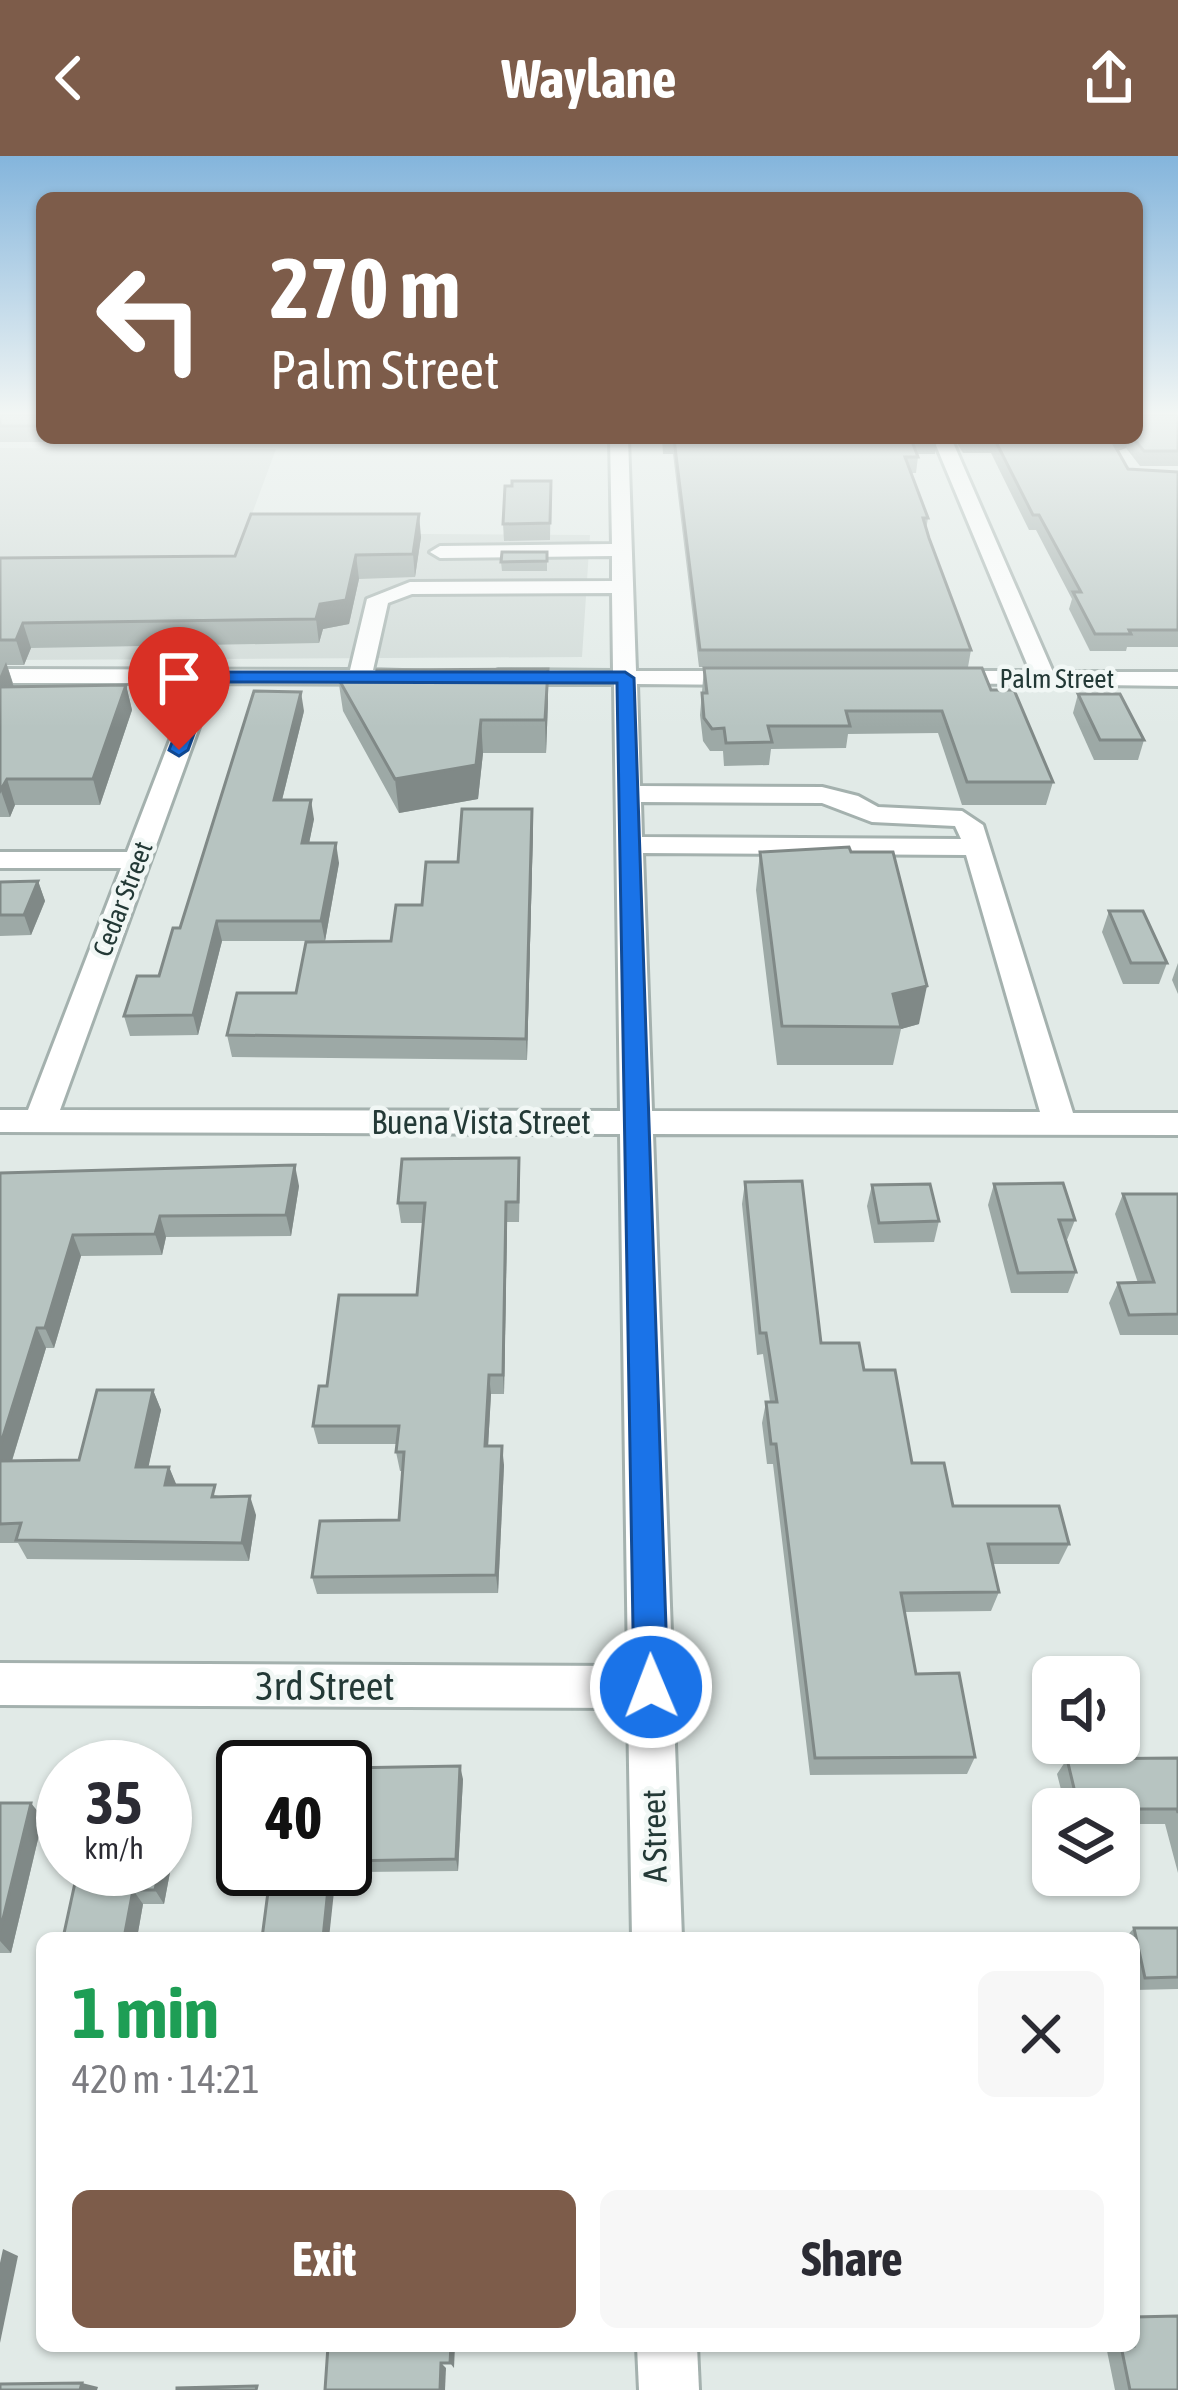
<!DOCTYPE html>
<meta charset="utf-8">
<style>
body{margin:0;font-family:"Asap Condensed",sans-serif;background:#f7f7f7;color:#2b2b33;height:100vh;display:flex;flex-direction:column;font-size:45px;white-space:nowrap}
*{box-sizing:border-box;margin:0}
p{font-size:39px;color:#7c7c81}
.icon{flex:none;width:66px;height:66px;fill:none;stroke:currentColor;stroke-width:2;stroke-linecap:round;stroke-linejoin:round}
.map{position:relative;flex:1;overflow:hidden}
.drawer{position:absolute;left:36px;top:1776px;width:1104px;height:420px;display:flex;flex-direction:column;background:#fff;border-radius:18px;box-shadow:0 3px 9px #0004}
.drawer>*{flex:none}
.banner{position:absolute;left:36px;top:36px;width:1107px;height:252px;border-radius:18px;box-shadow:0 3px 9px #0004;background:#7d5c4a;color:#fff;overflow:hidden}
.buttons{position:absolute;left:1032px;top:1500px;display:grid;gap:24px}
.buttons a{display:grid;place-items:center;width:108px;height:108px;border-radius:18px;background:#fff;box-shadow:0 3px 9px #0004;font-size:60px}
.speed{position:absolute;left:36px;top:1584px;display:flex;gap:24px;font-size:60px;font-weight:700;text-align:center}
.speed>*{display:grid;place-content:center;width:156px;height:156px;border-radius:50%;background:#fff;box-shadow:0 3px 9px #0004;line-height:1}
.speed small{font-size:30px;font-weight:400}
.speed .limit{border:6px solid #111;border-radius:18px;background:#fff;color:#111}
.pin{position:absolute;display:grid;place-items:center;width:102px;height:102px;color:#fff;margin:-123px -51px;border-radius:50% 50% 50% 0;rotate:-45deg;box-shadow:0 0 12px #0007}
.pin .icon{rotate:45deg}
.me{position:absolute;width:132px;margin:-66px;rotate:359deg;stroke-linejoin:round;filter:drop-shadow(0 0 9px #0008)}
.turn{display:flex;align-items:center;gap:42px;height:252px;padding:0 36px;font-size:54px}
.turn .icon{width:156px;height:156px;stroke-width:2.5}
.turn b{display:block;font-size:84px;line-height:102px}
.round{display:grid;place-items:center;flex:none;width:126px;height:126px;border-radius:18px;background:#f7f7f7}
.summary{display:flex;align-items:center;justify-content:space-between;height:204px;padding:0 36px}
h1{font-size:72px;font-weight:700;line-height:90px;color:#1e9e55}
.cta{display:flex;gap:24px;margin-top:auto;padding:24px 36px}
.cta a{flex:1;height:138px;border-radius:18px;background:#7d5c4a;color:#fff;font-size:48px;font-weight:700;line-height:138px;text-align:center}
.cta a+a{background:#f7f7f7;color:#2b2b33}
header{display:flex;justify-content:space-between;align-items:center;height:156px;padding:0 36px;background:#7d5c4a;color:#fff;font-size:54px;font-weight:700}
.map>svg:first-child{display:block}
</style>
<header><svg class="icon" aria-label="back" viewBox="0 0 24 24"><path d="M15 5l-7 7 7 7"/></svg>Waylane<svg class="icon" aria-label="share" viewBox="0 0 24 24"><path d="M12 15V3M7 8l5-5 5 5M5 13v7h14v-7"/></svg></header>
<div class="map">
<svg width="1178" height="2234" viewBox="0 0 1178 2234">
<rect width="100%" height="100%" fill="#e1eae7"/>
<path fill="#cfd9d6" d="M0,292L276,293L245,377L590,379L582,501L0,504Z"/>
<g fill="none" stroke-linecap="round" stroke-linejoin="round">
<defs>
<g id="minor">
<path d="M610,282H628L636,515H748L759,522L748,529L637,528L640,630L822,631L858,640L878,651L962,655L983,669L1073,957H1178V979L653,978L682,1782H632L628,1552L0,1549V1507L628,1510L620,978L0,976V954H28L121,712H0V696H127L192,527H0V513L350,514L367,443L410,426L612,425V400L440,402L430,396L440,390L612,388ZM612,437L613,515L498,514L487,521L498,528H614L620,955L60,954L215,527L424,528L435,521L432,516L373,514L388,447L412,438ZM641,646L822,647L872,666L955,670L961,683L642,681ZM643,697L966,699L1040,956L652,955Z"/>
<path d="M933,282H951L1053,516H1178V530L928,527V517L936,515H1030Z"/>
<path d="M637,2190H697L699,2234H639Z"/>
</g>
</defs>
<use href="#minor" stroke="#a4b1ae" stroke-width="6"/>
<use href="#minor" fill="#fff" fill-rule="evenodd"/>
</g>
<g fill="#9da9a6">
<path d="M0,259H42V282H110L108,286H0Z"/>
<path d="M1178,259V310H1140L1126,292L1118,295L1128,313L1178,316V491H1127L1126,495H1090L1069,453L1072,443L1036,374H1029L991,297H963L954,282H1137Z"/>
<path d="M662,282H937L935,298H917L918,301L916,317H911L928,362L926,374L971,494L968,511H699L673,298H663Z"/>
<path d="M551,325L550,384L504,385L503,368Z"/>
<path d="M421,381L415,421L359,423L349,468L323,473L319,487L31,492L24,509H7L14,530L126,529L132,554L100,649H15L10,661H0V402L235,400Z"/>
<path d="M547,396V415H502L501,406Z"/>
<path d="M704,512L991,534L1053,626L1046,649H962L938,577L848,578L846,592L771,593L769,609L724,610L723,595H710L703,585L700,559Z"/>
<path d="M548,513V546L546,597H483L478,643L399,657L343,555L338,522Z"/>
<path d="M1078,538L1144,584L1138,604H1094L1073,557Z"/>
<path d="M304,555L282,644L314,663L309,687L339,707L325,785H222L198,879L130,880L124,860L159,820Z"/>
<path d="M533,674L527,904L232,901L227,879L296,837L391,785L458,706Z"/>
<path d="M760,696L919,868L901,873L893,909H777L756,734Z"/>
<path d="M38,725L45,745L31,779L0,780V726Z"/>
<path d="M1109,755L1167,807L1159,828H1123L1102,776Z"/>
<path d="M1178,807V838L1172,824Z"/>
<path d="M0,1017L299,1030L291,1080L166,1081L162,1099L81,1100L54,1192H46L12,1305L79,1304L153,1234L161,1254L148,1311H169L176,1329L219,1340L256,1359L249,1405L27,1403L18,1387H0Z"/>
<path d="M520,1022L519,1066H507L504,1238H491L488,1290L504,1309L498,1437L317,1438L312,1421L399,1364L403,1315H400L396,1296L397,1288H318L313,1270L327,1230L417,1139L423,1067H401L398,1047Z"/>
<path d="M745,1026L821,1187L864,1214L912,1307L953,1350L1069,1388L1059,1408H993L999,1436L991,1455L905,1456L916,1518L975,1601L967,1618L810,1619L773,1308H767L762,1267L766,1246H770L763,1198L757,1199L742,1048Z"/>
<path d="M994,1028L1075,1064L1067,1084L1076,1116L1068,1137H1011L988,1049Z"/>
<path d="M872,1029L939,1065L934,1086L874,1087L867,1050Z"/>
<path d="M1123,1038H1178V1179H1120L1109,1147L1118,1127H1138L1115,1058Z"/>
<path d="M1178,1602V1717L1165,1668H1119V1653H1066L1057,1618L1067,1603Z"/>
<path d="M345,1612L463,1623L458,1715L266,1717L264,1713H345Z"/>
<path d="M0,1647L43,1662L11,1797H0Z"/>
<path d="M165,1680L174,1695L164,1748H143L137,1782H63Z"/>
<path d="M1134,1772H1178V1833L1134,1834V1782H1125Z"/>
<path d="M1106,2190H1134L1178,2234H1115Z"/>
</g>
<g fill="#808987">
<path d="M1115,282H1129L1126,292L1107,298L1111,283Z"/>
<path d="M419,358L421,381L415,421L413,398Z"/>
<path d="M356,399L359,423L349,468L323,473L319,487L316,463L320,448Z"/>
<path d="M23,467L31,492L24,509L16,484Z"/>
<path d="M6,506L14,532L0,545V520Z"/>
<path d="M548,513V546L546,597L545,564Z"/>
<path d="M126,529L132,554L100,649L93,623Z"/>
<path d="M301,536L304,555L277,664L274,644Z"/>
<path d="M481,564L483,597L478,643L399,657L395,623Z"/>
<path d="M7,623L15,649L10,661L1,635Z"/>
<path d="M311,644L314,663L305,707L302,687Z"/>
<path d="M532,653L533,674L527,904L526,883Z"/>
<path d="M336,687L339,707L325,785L321,765Z"/>
<path d="M38,725L45,745L31,779L24,759Z"/>
<path d="M217,765L222,785L198,879L193,859Z"/>
<path d="M927,830L919,868L901,873L893,838Z"/>
<path d="M295,1009L299,1030L291,1080L286,1059Z"/>
<path d="M506,1046L507,1066L504,1238L503,1219Z"/>
<path d="M160,1060L166,1081L162,1099L155,1078Z"/>
<path d="M73,1079L81,1100L54,1192L45,1172Z"/>
<path d="M37,1172L46,1192L6,1324L0,1313V1290Z"/>
<path d="M489,1219L491,1238L487,1309L485,1290Z"/>
<path d="M153,1234L161,1254L144,1331L136,1311Z"/>
<path d="M502,1290L504,1309L498,1437L496,1419Z"/>
<path d="M169,1311L177,1330L165,1329Z"/>
<path d="M250,1340L256,1359L249,1405L242,1387Z"/>
<path d="M460,1610L463,1623L458,1715L456,1703Z"/>
<path d="M31,1647L43,1662L11,1797L0,1785V1775Z"/>
<path d="M165,1680L174,1695L164,1748L155,1734L159,1713H165Z"/>
<path d="M330,1713H334L336,1717L329,1782H323Z"/>
<path d="M133,1734L143,1748L137,1782H124Z"/>
<path d="M3,2093L18,2100L0,2187V2107Z"/>
<path d="M451,2190H455L454,2212L450,2207Z"/>
<path d="M441,2207L446,2212L445,2234H440Z"/>
<path d="M82,2227L98,2231L97,2234H80Z"/>
</g>
<g fill="#b7c4c1" stroke="#808987" stroke-width="3">
<rect x="0" y="259" width="42" height="11"/>
<path d="M1137,259H1178V295H1144L1133,282H1137Z"/>
<path d="M663,282H937L911,283L918,301H905L928,362H923L929,382L971,494H700L674,283Z"/>
<path d="M965,282H1115L1111,283L1128,313L1178,316V474H1129L1131,478H1095L1073,436H1081L1039,359H1033L994,282Z"/>
<path d="M512,325H551L550,367L503,368L505,330H512Z"/>
<path d="M251,358H419L413,398L356,399L346,444L320,448L316,463L23,467L16,484H0V402L235,400Z"/>
<path d="M502,396H547V405L501,406Z"/>
<path d="M704,512H982L991,534H1014L1053,626H967L942,555H846L850,570H768L772,586L726,587L724,572L712,573L704,562L702,537H707Z"/>
<path d="M548,513L545,564H481L476,609L395,623L338,522H375L377,514Z"/>
<path d="M126,529L93,623H7L0,635V531Z"/>
<path d="M254,535L301,536L274,644H311L302,687H336L321,765H217L193,859L124,860L137,820H159L173,772H180Z"/>
<path d="M1078,538H1120L1144,584H1100Z"/>
<path d="M462,653H532L526,883L227,879L237,837H296L306,786L391,785L396,749H422L426,706H458Z"/>
<path d="M849,691L851,696H893L927,830L893,838L901,871L782,870L760,696Z"/>
<path d="M38,725L24,759H0V726Z"/>
<path d="M1109,755H1143L1167,807H1131Z"/>
<path d="M519,1002L518,1046H506L503,1219H489L485,1290H502L496,1419L312,1421L320,1365L399,1364L404,1296H396L399,1270H313L319,1230H327L339,1139H417L425,1047H398L402,1003Z"/>
<path d="M295,1009L286,1059L160,1060L155,1078L73,1079L45,1172H37L0,1290V1017Z"/>
<path d="M802,1025L821,1187H859L864,1214H895L912,1307H944L953,1350H1059L1069,1388H988L999,1436L901,1437L916,1518L959,1517L975,1601L815,1602L776,1288H771L766,1246H777L766,1177H760L745,1026Z"/>
<path d="M1063,1027L1075,1064H1059L1076,1116L1018,1117L994,1028Z"/>
<path d="M930,1028L939,1065L879,1067L872,1029Z"/>
<path d="M1123,1038H1178V1158L1129,1159L1118,1127L1154,1126Z"/>
<path d="M97,1234H153L136,1311H169L165,1329H215L212,1341L250,1340L242,1387L16,1384L21,1367L0,1368V1305L79,1304Z"/>
<path d="M1178,1602V1657L1177,1653H1079L1067,1603Z"/>
<path d="M460,1610L456,1703L345,1705V1612Z"/>
<path d="M0,1647H31L0,1775Z"/>
<path d="M78,1713H159L155,1734H133L124,1782H63Z"/>
<path d="M271,1713H330L323,1782H262Z"/>
<path d="M1134,1772H1178V1821L1145,1822Z"/>
<path d="M1178,2160V2234H1130L1121,2190H1134V2161Z"/>
<path d="M328,2190H451L450,2207H441L440,2234H325Z"/>
<path d="M82,2227L80,2234H0V2228Z"/>
<path d="M257,2230L256,2234H177V2232Z"/>
</g>
<linearGradient id="sky" x2="0" y2="1"><stop stop-color="#84b5dc"/><stop offset="0.45" stop-color="#f2f6f4"/><stop offset="1" stop-color="#f2f6f4" stop-opacity="0"/></linearGradient>
<rect width="1178" height="572" fill="url(#sky)"/>
<path fill="#1a73e8" stroke="#114b97" stroke-width="3" d="M625,516L634,522L668,1531L663,1543L651,1547L639,1543L634,1531L617,527L213,526L188,594L179,600L169,594L198,521L206,516Z"/>
<g text-anchor="middle" stroke-width="9" stroke-linejoin="round" paint-order="stroke">
<g font-size="27" fill="#233936" stroke="#f1f7f5">
<text x="1057" y="532">Palm Street</text>
<text transform="translate(123 743) rotate(-69)" y="9">Cedar Street</text>
</g>
<g font-size="33" fill="#233936" stroke="#f1f7f5">
<text x="481" y="978">Buena Vista Street</text>
<text transform="translate(654 1680) rotate(-91)" y="12">A Street</text>
</g>
<g font-size="39" fill="#233936" stroke="#f1f7f5">
<text x="325" y="1544">3rd Street</text>
</g>
</g>
</svg>
<div class="buttons">
<a><svg class="icon" aria-label="sound" viewBox="0 0 24 24"><path d="M4 9h4l5-4v14l-5-4H4zM17 9q2 3 0 6"/></svg></a>
<a><svg class="icon" aria-label="layers" viewBox="0 0 24 24"><path d="M12 4l9 5-9 5-9-5zM3 14l9 5 9-5"/></svg></a>
</div>
<div class="speed"><div>35<small>km/h</small></div><div class="limit">40</div></div>
<div class="pin" style="left:179px;top:594px;background:#d93025"><svg class="icon" aria-label="arrive" viewBox="0 0 24 24"><path d="M6 21V4h12l-3 4 3 4H6"/></svg></div>
<svg class="me" style="left:651px;top:1531px" viewBox="-20 -20 40 40"><circle r="17" fill="#1a73e8" stroke="#fff" stroke-width="3"/><path d="M0-11L8 9 0 5-8 9z" fill="#fff"/></svg>
<div class="banner">
<div class="turn"><svg class="icon" aria-label="left" viewBox="0 0 24 24"><path d="M17 20v-9H6M10 6l-5 5 5 5"/></svg><div><b>270 m</b>Palm Street</div></div>
</div>
<section class="drawer">
<div class="summary"><div><h1>1 min</h1><p>420 m · 14:21</p></div><a class="round"><svg class="icon" aria-label="close" viewBox="0 0 24 24"><path d="M6 6l12 12M18 6L6 18"/></svg></a></div>
<div class="cta"><a>Exit</a><a>Share</a></div>
</section>
</div>
